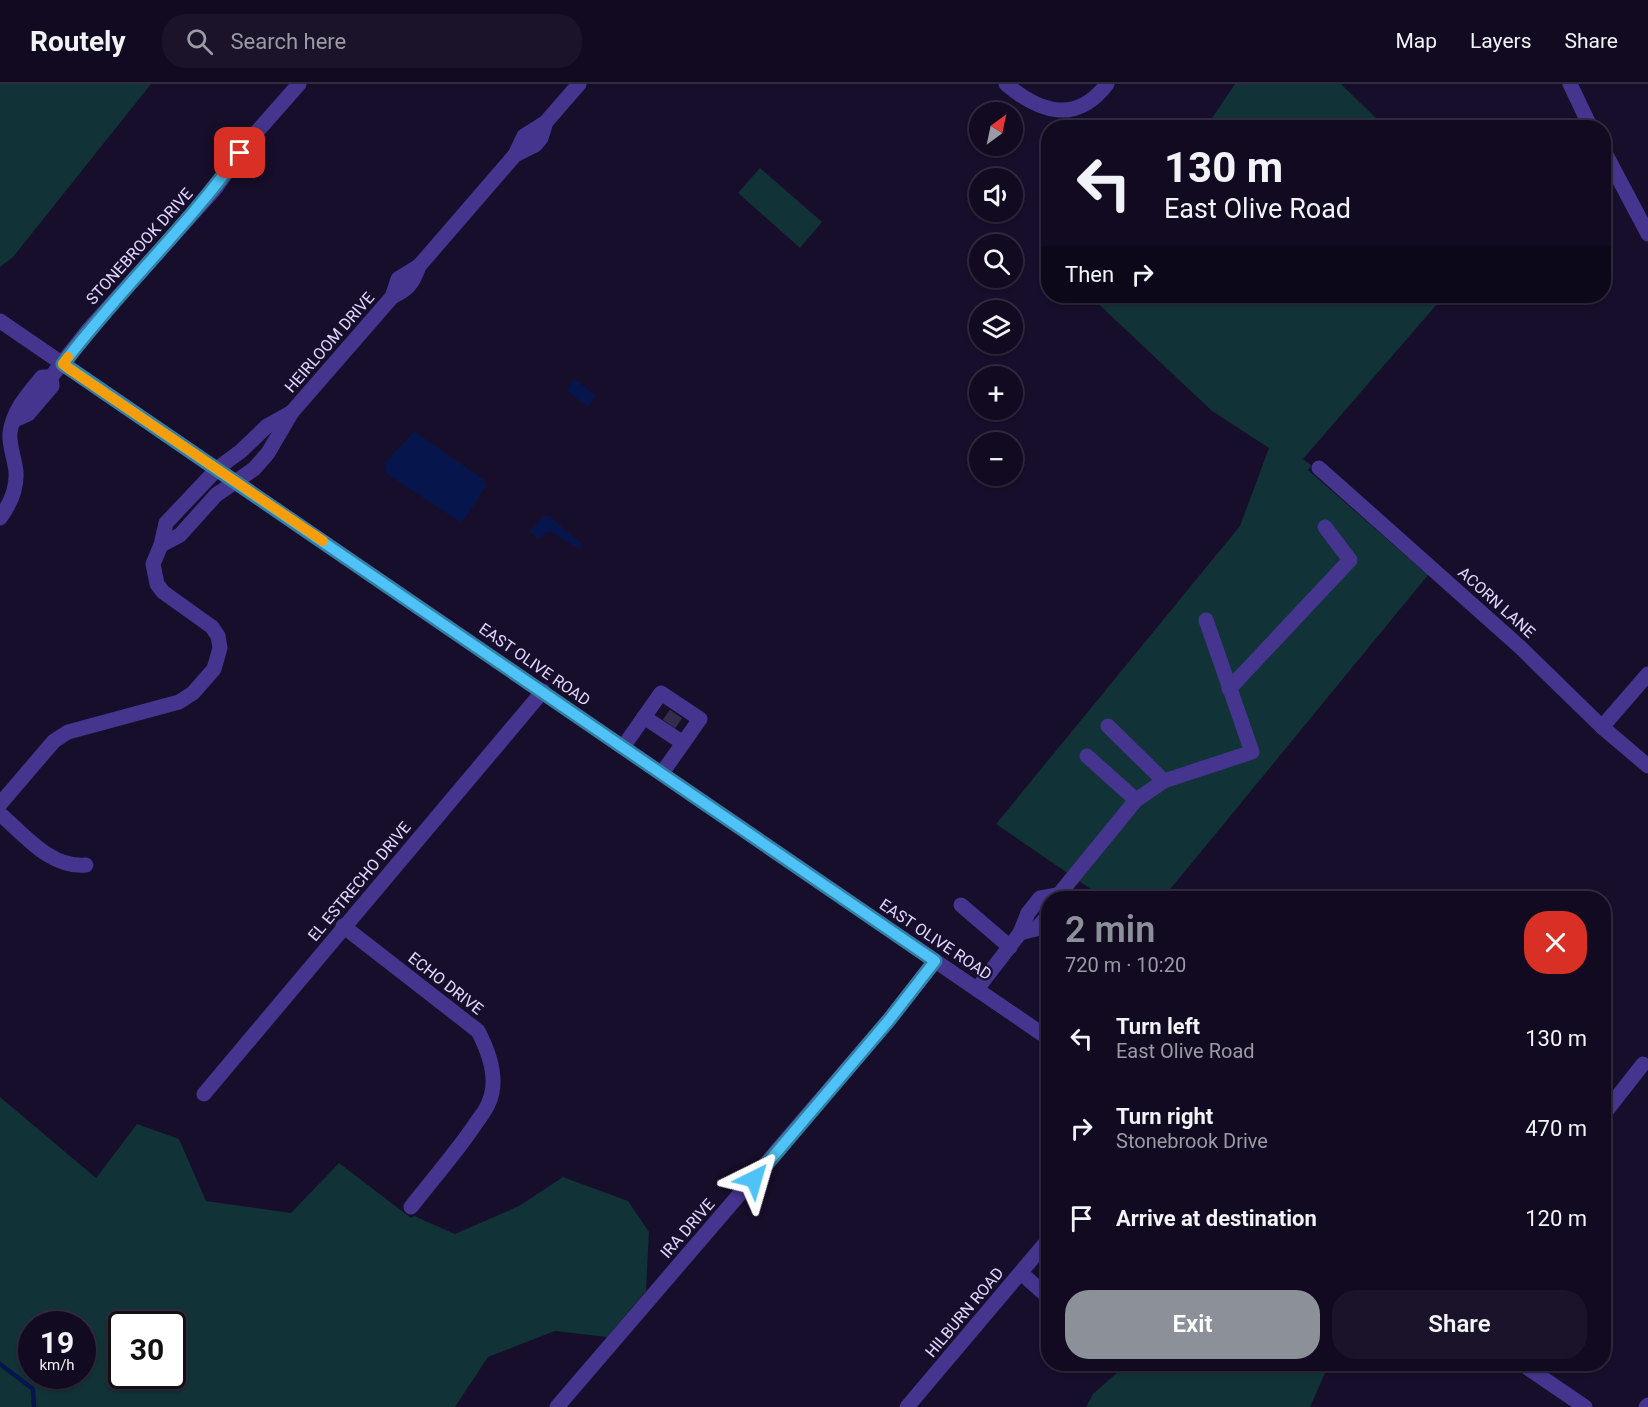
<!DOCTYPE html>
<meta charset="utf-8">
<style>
body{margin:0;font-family:Roboto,sans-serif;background:#1a1329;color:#f1f3f6;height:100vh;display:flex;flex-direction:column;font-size:22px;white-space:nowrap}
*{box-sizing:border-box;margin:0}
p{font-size:20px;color:#9c9aa5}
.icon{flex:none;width:33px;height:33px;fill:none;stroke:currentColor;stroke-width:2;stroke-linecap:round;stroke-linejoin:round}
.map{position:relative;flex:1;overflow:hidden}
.details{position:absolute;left:1041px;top:807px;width:570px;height:480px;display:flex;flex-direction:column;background:#110a20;border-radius:24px;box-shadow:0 2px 4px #0004,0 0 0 2px #302b3e}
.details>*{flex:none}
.top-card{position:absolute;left:1041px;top:36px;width:570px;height:183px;border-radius:24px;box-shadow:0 2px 4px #0004,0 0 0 2px #302b3e;background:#110a20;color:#f1f3f6;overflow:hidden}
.needle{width:39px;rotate:33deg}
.controls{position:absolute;left:969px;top:18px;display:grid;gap:12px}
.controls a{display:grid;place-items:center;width:54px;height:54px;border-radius:50%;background:#110a20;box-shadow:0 2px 4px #0004,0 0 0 2px #302b3e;font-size:30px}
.speed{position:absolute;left:18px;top:1227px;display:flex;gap:12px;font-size:30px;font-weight:700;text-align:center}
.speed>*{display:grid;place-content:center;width:78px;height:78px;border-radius:50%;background:#110a20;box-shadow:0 2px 4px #0004,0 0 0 2px #302b3e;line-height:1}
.speed small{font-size:15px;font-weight:400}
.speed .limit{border:3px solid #111;border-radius:9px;background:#fff;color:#111}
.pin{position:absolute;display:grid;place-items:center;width:51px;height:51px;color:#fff;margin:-26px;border-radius:12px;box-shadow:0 3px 9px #0006}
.me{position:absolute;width:66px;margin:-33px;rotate:40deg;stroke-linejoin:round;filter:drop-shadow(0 0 4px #0008)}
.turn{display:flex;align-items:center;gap:21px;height:126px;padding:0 24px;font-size:27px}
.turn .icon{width:78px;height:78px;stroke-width:2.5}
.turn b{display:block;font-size:42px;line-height:51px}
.then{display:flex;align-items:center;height:57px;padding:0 24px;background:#0003;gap:12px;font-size:22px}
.round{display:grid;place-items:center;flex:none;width:63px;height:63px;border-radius:24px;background:#1a1329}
.headline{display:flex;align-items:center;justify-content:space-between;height:102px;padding:0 24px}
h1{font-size:36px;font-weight:600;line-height:45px;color:#8c9099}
.action{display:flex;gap:12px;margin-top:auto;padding:12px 24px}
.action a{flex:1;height:69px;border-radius:24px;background:#8c9099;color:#fff;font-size:24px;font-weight:600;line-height:69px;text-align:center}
.action a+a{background:#1a1329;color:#f1f3f6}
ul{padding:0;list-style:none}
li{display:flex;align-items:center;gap:18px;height:90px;padding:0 24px}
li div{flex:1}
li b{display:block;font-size:22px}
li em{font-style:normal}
header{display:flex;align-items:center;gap:36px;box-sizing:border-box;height:84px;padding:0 30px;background:#110a20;border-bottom:2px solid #302b3e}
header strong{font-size:28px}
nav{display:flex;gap:33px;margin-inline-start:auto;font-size:21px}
.search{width:420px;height:54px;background:#1a1329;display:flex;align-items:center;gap:15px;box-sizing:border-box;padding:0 21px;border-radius:24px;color:#9c9aa5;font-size:22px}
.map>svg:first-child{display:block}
</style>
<header>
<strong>Routely</strong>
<div class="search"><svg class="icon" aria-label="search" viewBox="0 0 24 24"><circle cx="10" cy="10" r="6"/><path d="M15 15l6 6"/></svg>Search here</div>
<nav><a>Map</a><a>Layers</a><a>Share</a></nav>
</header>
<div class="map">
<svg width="1648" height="1323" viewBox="0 0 1648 1323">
<rect width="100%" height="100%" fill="#170e2b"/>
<g fill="#113236" fill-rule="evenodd">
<path d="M0,0H151L13,173L0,183Z"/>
<path d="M1235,0H1341L1385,43H1206Z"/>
<path d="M760,84L822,138L800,164L738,109Z"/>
<path d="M1090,212H1444L1303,375L1312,382L1308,386L1428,491L1163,814H1104L996,740L1240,442L1269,364L1212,327Z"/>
<path d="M0,1013L96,1094L137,1040L179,1055L206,1117L291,1129L339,1079L411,1134L414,1132L455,1150L519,1122L563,1093L628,1117L649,1148L646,1207L607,1253L555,1247L488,1273L455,1323H0ZM32,1240H82V1292H32ZM172,1240V1292H122V1240Z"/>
<path d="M1127,1280H1329L1310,1323H1086L1093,1310Z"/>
</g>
<g fill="#06164d">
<path d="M574,295L596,311L588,323L566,306Z"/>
<path d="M413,349H417L484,396L486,402L466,433L460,438L387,390L385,379Z"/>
<path d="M544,432H549L582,460L579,465L552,448H547L538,455L530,447Z"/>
</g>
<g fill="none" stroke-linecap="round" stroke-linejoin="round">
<path stroke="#06164d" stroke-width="4.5" d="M0,1280L33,1305L34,1323"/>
<path stroke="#352c4b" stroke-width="15" stroke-dasharray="15 8" stroke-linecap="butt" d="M669,640L676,630"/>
<g stroke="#45358e" stroke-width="15">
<path d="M1006,0C1039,28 1076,41 1107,0"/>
<path d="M1570,0L1591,44"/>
<path d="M1604,67L1648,150"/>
<path d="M515,71L535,61L541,54L546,38L579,0"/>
<path d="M392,213C408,205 413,200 419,182L515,71L524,52L546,38"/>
<path d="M0,237L1048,954"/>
<path d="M15,336L28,330L52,302L51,293L89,245L214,106L254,51L299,0"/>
<path d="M1319,384L1520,563L1602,643L1648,682"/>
<path d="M0,434C11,419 19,400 15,381C13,370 9,360 10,349C13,326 28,310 42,293H51"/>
<path d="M161,461L180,451L216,411L254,385L268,369L292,328L392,213L398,195L419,182"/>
<path d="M1229,605L1350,476L1325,443"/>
<path d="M644,633L683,659"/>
<path d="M1108,642L1164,697"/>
<path d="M1602,643L1648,590"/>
<path d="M623,663L661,609L700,635L662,689"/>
<path d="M1087,672L1136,716"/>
<path d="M0,720L54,657L68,648L179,618L193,609L214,585L220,564L218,552L212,543L163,508L157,500L153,480L161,461L166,439L218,384L241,367L267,342L292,328"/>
<path d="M0,730C25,751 51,785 86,781"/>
<path d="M1056,814L1136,716L1164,697L1252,668L1206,536"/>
<path d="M961,821L1010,863"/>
<path d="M343,842L478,947C489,968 499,995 489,1018C486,1027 479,1034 474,1042C455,1070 432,1096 411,1123"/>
<path d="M1020,849L1036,845L1048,832"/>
<path d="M977,905L1020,849L1028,829L1040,814L1057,811"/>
<path d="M204,1010L543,607"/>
<path d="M1604,1030L1643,980"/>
<path d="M1021,1189L1048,1213"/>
<path d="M1522,1280L1585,1323"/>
<path d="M557,1323L889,936L935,877"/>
<path d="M907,1323L1048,1156"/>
<path d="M1646,1323L1648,1321"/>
</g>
</g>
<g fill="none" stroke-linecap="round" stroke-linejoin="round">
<defs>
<path id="route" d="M240,69C186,144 118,207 63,280L935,877L889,936L754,1095"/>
</defs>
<use href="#route" stroke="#337fa1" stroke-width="15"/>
<use href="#route" stroke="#4fc3f7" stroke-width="10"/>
<path stroke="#f59e0b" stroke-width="10" d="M68,273L63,280L68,284L323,457"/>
</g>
<g text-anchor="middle" stroke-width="4.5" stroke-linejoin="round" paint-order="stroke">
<g font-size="16" fill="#e2d8ff" stroke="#170e2b">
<text transform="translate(139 162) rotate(-48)" y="6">STONEBROOK DRIVE</text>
<text transform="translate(329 258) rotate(-49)" y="6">HEIRLOOM DRIVE</text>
<text transform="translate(1497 518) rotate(42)" y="6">ACORN LANE</text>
<text transform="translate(535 580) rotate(35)" y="6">EAST OLIVE ROAD</text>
<text transform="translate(359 797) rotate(-50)" y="6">EL ESTRECHO DRIVE</text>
<text transform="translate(936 855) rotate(34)" y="6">EAST OLIVE ROAD</text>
<text transform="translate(446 899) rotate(38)" y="6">ECHO DRIVE</text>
<text transform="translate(687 1144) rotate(-49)" y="6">IRA DRIVE</text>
<text transform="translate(964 1228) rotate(-50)" y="6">HILBURN ROAD</text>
</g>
</g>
</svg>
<div class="controls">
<a><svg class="needle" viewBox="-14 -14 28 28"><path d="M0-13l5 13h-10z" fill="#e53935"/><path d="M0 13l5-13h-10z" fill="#9c9aa5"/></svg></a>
<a><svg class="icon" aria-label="sound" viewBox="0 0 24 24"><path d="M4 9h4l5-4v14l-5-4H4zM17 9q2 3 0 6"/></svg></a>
<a><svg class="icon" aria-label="search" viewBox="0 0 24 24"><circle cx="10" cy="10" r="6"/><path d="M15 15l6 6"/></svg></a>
<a><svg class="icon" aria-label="layers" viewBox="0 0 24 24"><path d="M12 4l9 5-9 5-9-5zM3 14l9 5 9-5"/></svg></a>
<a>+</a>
<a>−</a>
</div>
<div class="speed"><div>19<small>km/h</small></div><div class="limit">30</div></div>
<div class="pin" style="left:240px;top:69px;background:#d93025"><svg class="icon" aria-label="arrive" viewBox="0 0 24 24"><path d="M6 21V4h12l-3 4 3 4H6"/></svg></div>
<svg class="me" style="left:754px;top:1095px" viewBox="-20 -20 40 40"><path d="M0-17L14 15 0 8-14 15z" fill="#4fc3f7" stroke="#fff" stroke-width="4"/></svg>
<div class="top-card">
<div class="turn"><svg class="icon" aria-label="left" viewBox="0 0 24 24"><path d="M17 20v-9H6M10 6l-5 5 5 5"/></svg><div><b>130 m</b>East Olive Road</div></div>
<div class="then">Then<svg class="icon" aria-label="right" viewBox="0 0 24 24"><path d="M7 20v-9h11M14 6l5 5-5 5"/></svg></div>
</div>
<section class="details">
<div class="headline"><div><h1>2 min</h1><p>720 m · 10:20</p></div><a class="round" style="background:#d93025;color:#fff"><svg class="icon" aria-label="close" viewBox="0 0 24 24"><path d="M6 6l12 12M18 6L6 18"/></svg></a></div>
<ul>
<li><svg class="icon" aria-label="left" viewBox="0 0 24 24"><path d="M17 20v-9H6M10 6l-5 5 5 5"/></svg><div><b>Turn left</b><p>East Olive Road</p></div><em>130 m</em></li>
<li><svg class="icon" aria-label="right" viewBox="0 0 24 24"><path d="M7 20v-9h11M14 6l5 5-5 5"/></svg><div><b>Turn right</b><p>Stonebrook Drive</p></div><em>470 m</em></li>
<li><svg class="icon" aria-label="arrive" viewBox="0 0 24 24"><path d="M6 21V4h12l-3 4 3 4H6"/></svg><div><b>Arrive at destination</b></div><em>120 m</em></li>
</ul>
<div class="action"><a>Exit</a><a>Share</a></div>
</section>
</div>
